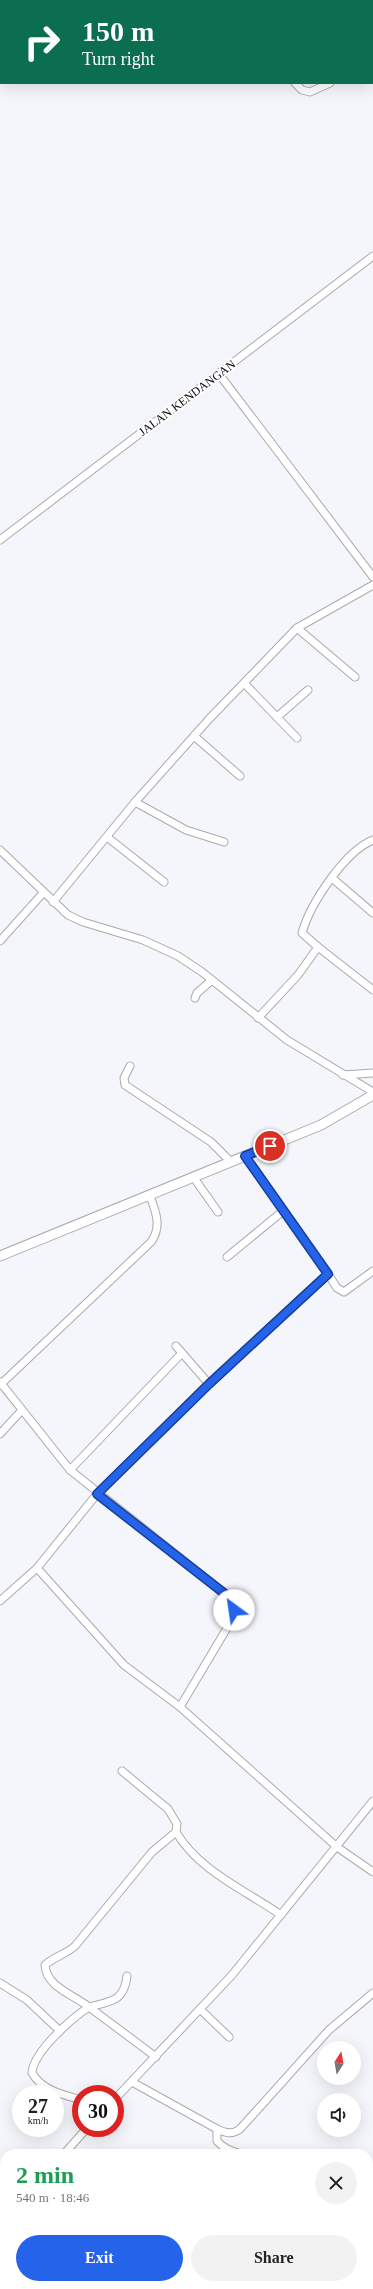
<!DOCTYPE html>
<meta charset="utf-8">
<style>
body{margin:0;font-family:"Times New Roman",serif;background:#f2f2f2;color:#222;height:100vh;display:flex;flex-direction:column;font-size:15px;white-space:nowrap}
*{box-sizing:border-box;margin:0}
p{font-size:13px;color:#767676}
.icon{flex:none;width:22px;height:22px;fill:none;stroke:currentColor;stroke-width:2;stroke-linecap:round;stroke-linejoin:round}
.map{position:relative;flex:1;overflow:hidden}
.panel{position:absolute;left:0px;top:2149px;width:373px;height:140px;display:flex;flex-direction:column;background:#fff;border-radius:16px 16px 0 0;box-shadow:0 4px 16px #0002}
.panel>*{flex:none}
.banner{position:absolute;left:0px;top:0px;width:373px;height:84px;box-shadow:0 4px 16px #0002;background:#0b6e4f;color:#fff;overflow:hidden}
.needle{width:26px;rotate:11deg}
.tools{position:absolute;left:317px;top:2041px;display:grid;gap:8px}
.tools a{display:grid;place-items:center;width:44px;height:44px;border-radius:50%;background:#fff;box-shadow:0 4px 16px #0002;font-size:20px}
.speed{position:absolute;left:12px;top:2085px;display:flex;gap:8px;font-size:20px;font-weight:700;text-align:center}
.speed>*{display:grid;place-content:center;width:52px;height:52px;border-radius:50%;background:#fff;box-shadow:0 4px 16px #0002;line-height:1}
.speed small{font-size:10px;font-weight:400}
.speed .limit{border:6px solid #d22;background:#fff;color:#111}
.pin{position:absolute;display:grid;place-items:center;width:34px;height:34px;color:#fff;margin:-17px;border:2px solid #fff;border-radius:50%;box-shadow:0 1px 4px #0007}
.me{position:absolute;width:44px;margin:-22px;rotate:329deg;stroke-linejoin:round;filter:drop-shadow(0 0 3px #0008)}
.turn{display:flex;align-items:center;gap:14px;height:84px;padding:0 16px;font-size:18px}
.turn .icon{width:52px;height:52px;stroke-width:2.5}
.turn b{display:block;font-size:28px;line-height:34px}
.round{display:grid;place-items:center;flex:none;width:42px;height:42px;border-radius:21px;background:#f2f2f2}
.headline{display:flex;align-items:center;justify-content:space-between;height:68px;padding:0 16px}
h1{font-size:24px;font-weight:800;line-height:30px;color:#1e9e55}
.cta{display:flex;gap:8px;margin-top:auto;padding:8px 16px}
.cta a{flex:1;height:46px;border-radius:24px;background:#2563eb;color:#fff;font-size:16px;font-weight:800;line-height:46px;text-align:center}
.cta a+a{background:#f2f2f2;color:#222}
.map>svg:first-child{display:block}
</style>
<div class="map">
<svg width="373" height="2289" viewBox="0 0 373 2289">
<rect width="100%" height="100%" fill="#f4f6fb"/>
<g fill="none" stroke-linecap="round" stroke-linejoin="round">
<defs>
<g id="minor">
<path d="M235,0L236,1"/>
<path d="M372,45H373"/>
<path d="M295,83L302,90L310,92L330,83"/>
<path d="M219,374L373,577"/>
<path d="M0,540L373,256"/>
<path d="M297,628L355,677"/>
<path d="M244,683L297,738"/>
<path d="M277,717L308,690"/>
<path d="M194,736L240,776"/>
<path d="M135,802L186,830L224,842"/>
<path d="M107,837L164,882"/>
<path d="M0,850L68,915L83,922L143,940L178,956L202,972L287,1040L373,1092"/>
<path d="M332,878L373,913"/>
<path d="M53,902L135,802L210,718L297,628L373,585"/>
<path d="M0,941L43,893"/>
<path d="M318,947L373,990"/>
<path d="M195,998L197,993L212,980"/>
<path d="M258,1018L298,975L318,947L302,933C310,904 345,851 373,840"/>
<path d="M130,1066L124,1078L125,1085L211,1142L231,1162"/>
<path d="M343,1075L373,1073"/>
<path d="M194,1178L218,1212"/>
<path d="M227,1257L283,1211"/>
<path d="M328,1274L337,1288L344,1292L373,1271"/>
<path d="M176,1346L209,1384"/>
<path d="M0,1382L70,1470L229,1597C235,1607 235,1612 230,1623L180,1707L337,1847L373,1872"/>
<path d="M0,1385L151,1242C162,1227 156,1212 150,1196"/>
<path d="M0,1434L22,1410"/>
<path d="M70,1470L182,1353"/>
<path d="M37,1568L124,1665L180,1707"/>
<path d="M0,1601L37,1568L97,1494L209,1384L328,1274L245,1156"/>
<path d="M122,1771L168,1809L177,1824L176,1832"/>
<path d="M127,1976C124,2002 111,2001 89,2007L156,2057"/>
<path d="M0,1983L27,2000L60,2031"/>
<path d="M200,2009L229,2037"/>
<path d="M132,2082L217,2129V2141C224,2149 233,2152 242,2154"/>
<path d="M115,2099L232,1975L373,1801"/>
<path d="M81,2100C62,2094 43,2091 32,2073C33,2052 72,2018 89,2007C74,1995 46,1987 45,1965C55,1956 65,1955 75,1946L152,1852L176,1832C199,1871 245,1890 281,1915"/>
<path d="M217,2129C226,2133 232,2135 240,2129L329,2030L373,1993"/>
<path d="M64,2154L87,2128"/>
<path d="M368,2186L373,2188"/>
<path d="M0,2226L5,2220"/>
<path d="M0,2268L5,2272"/>
<path d="M368,2278L373,2263"/>
<path d="M20,2284L27,2289"/>
<path d="M275,2289L277,2284"/>
<path d="M364,2289L366,2284"/>
</g>
<path id="tertiary" d="M0,1256L321,1125L373,1095"/>
</defs>
<use href="#minor" stroke="#a8aaaf" stroke-width="9"/>
<use href="#tertiary" stroke="#a8aaaf" stroke-width="11"/>
<use href="#minor" stroke="#fff" stroke-width="7"/>
<use href="#tertiary" stroke="#fff" stroke-width="9"/>
</g>
<g fill="none" stroke-linecap="round" stroke-linejoin="round">
<defs>
<path id="route" d="M234,1610L229,1597L97,1494L209,1384L328,1274L245,1156L270,1146"/>
</defs>
<use href="#route" stroke="#184099" stroke-width="10"/>
<use href="#route" stroke="#2563eb" stroke-width="7"/>
</g>
<g text-anchor="middle" stroke-width="3.5" stroke-linejoin="round" paint-order="stroke">
<g font-size="12" fill="#0b0c0d" stroke="#fff">
<text transform="translate(187 398) rotate(-37)" y="4">JALAN KENDANGAN</text>
</g>
</g>
</svg>
<div class="tools">
<a><svg class="needle" viewBox="-14 -14 28 28"><path d="M0-13l5 13h-10z" fill="#e53935"/><path d="M0 13l5-13h-10z" fill="#767676"/></svg></a>
<a><svg class="icon" aria-label="sound" viewBox="0 0 24 24"><path d="M4 9h4l5-4v14l-5-4H4zM17 9q2 3 0 6"/></svg></a>
</div>
<div class="speed"><div>27<small>km/h</small></div><div class="limit">30</div></div>
<div class="pin" style="left:270px;top:1146px;background:#d93025"><svg class="icon" aria-label="arrive" viewBox="0 0 24 24"><path d="M6 21V4h12l-3 4 3 4H6"/></svg></div>
<svg class="me" style="left:234px;top:1610px" viewBox="-20 -20 40 40"><circle r="19" fill="#fff"/><path d="M0-13L10 11 0 6-10 11z" fill="#2563eb"/></svg>
<div class="banner">
<div class="turn"><svg class="icon" aria-label="right" viewBox="0 0 24 24"><path d="M7 20v-9h11M14 6l5 5-5 5"/></svg><div><b>150 m</b>Turn right</div></div>
</div>
<section class="panel">
<div class="headline"><div><h1>2 min</h1><p>540 m · 18:46</p></div><a class="round"><svg class="icon" aria-label="close" viewBox="0 0 24 24"><path d="M6 6l12 12M18 6L6 18"/></svg></a></div>
<div class="cta"><a>Exit</a><a>Share</a></div>
</section>
</div>
